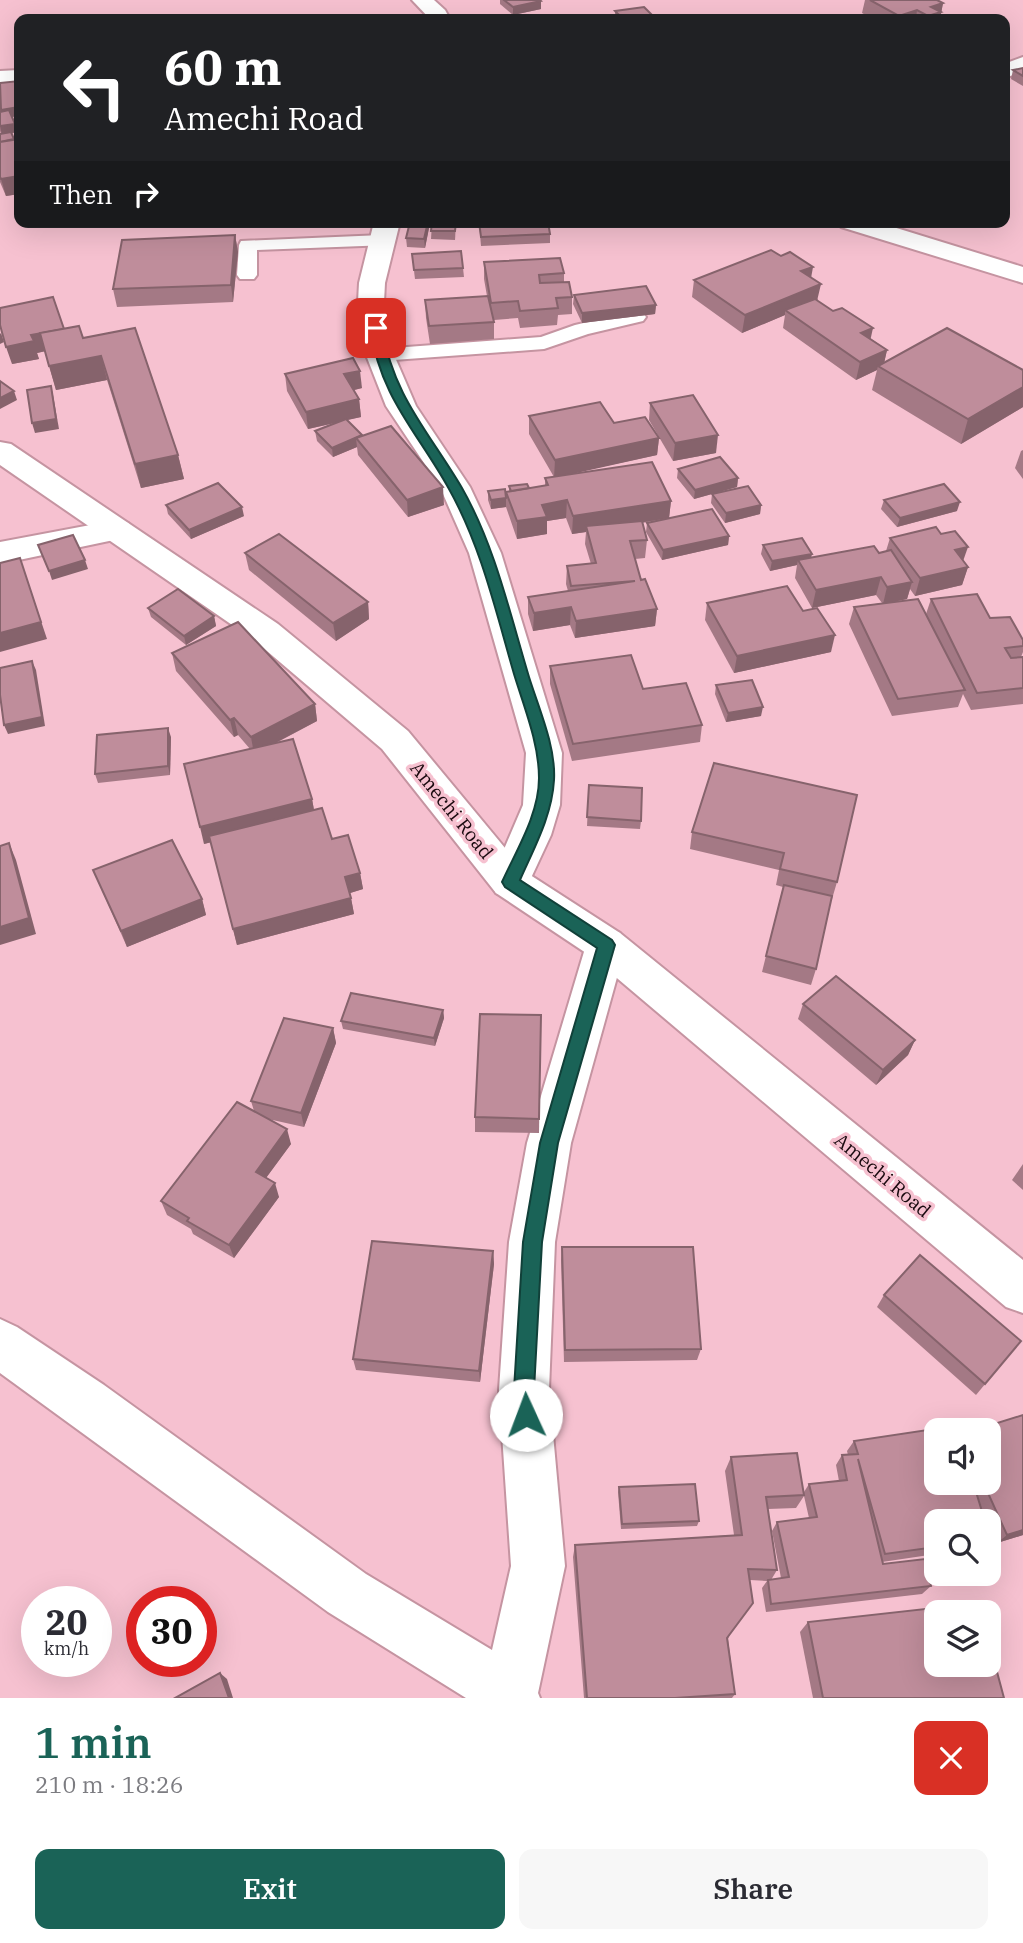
<!DOCTYPE html>
<meta charset="utf-8">
<style>
body{margin:0;font-family:"IBM Plex Serif",serif;background:#f7f7f7;color:#2b2b33;height:100vh;display:flex;flex-direction:column;font-size:26px;white-space:nowrap}
*{box-sizing:border-box;margin:0}
p{font-size:23px;color:#7c7c81}
.icon{flex:none;width:38px;height:38px;fill:none;stroke:currentColor;stroke-width:2;stroke-linecap:round;stroke-linejoin:round}
.map{position:relative;height:1698px;overflow:hidden}
.drawer{display:flex;flex-direction:column;background:#fff;flex:1}
.drawer>*{flex:none}
.banner{position:absolute;left:14px;top:14px;width:996px;height:214px;border-radius:14px;box-shadow:0 7px 28px #0002;background:#202124;color:#fff;overflow:hidden}
.buttons{position:absolute;left:924px;top:1418px;display:grid;gap:14px}
.buttons a{display:grid;place-items:center;width:77px;height:77px;border-radius:14px;background:#fff;box-shadow:0 7px 28px #0002;font-size:35px}
.speed{position:absolute;left:21px;top:1586px;display:flex;gap:14px;font-size:35px;font-weight:700;text-align:center}
.speed>*{display:grid;place-content:center;width:91px;height:91px;border-radius:50%;background:#fff;box-shadow:0 7px 28px #0002;line-height:1}
.speed small{font-size:18px;font-weight:400}
.speed .limit{border:10px solid #d22;background:#fff;color:#111}
.pin{position:absolute;display:grid;place-items:center;width:60px;height:60px;color:#fff;margin:-30px;border-radius:14px;box-shadow:0 4px 10px #0006}
.me{position:absolute;width:77px;margin:-38px;rotate:358deg;stroke-linejoin:round;filter:drop-shadow(0 0 5px #0008)}
.turn{display:flex;align-items:center;gap:24px;height:147px;padding:0 35px;font-size:32px}
.turn .icon{width:91px;height:91px;stroke-width:2.5}
.turn b{display:block;font-size:49px;line-height:60px}
.then{display:flex;align-items:center;height:66px;padding:0 35px;background:#0003;gap:14px;font-size:26px}
.round{display:grid;place-items:center;flex:none;width:74px;height:74px;border-radius:14px;background:#f7f7f7}
.head{display:flex;align-items:center;justify-content:space-between;height:119px;padding:0 35px}
h1{font-size:42px;font-weight:600;line-height:52px;color:#1a6357}
.action{display:flex;gap:14px;margin-top:auto;padding:14px 35px}
.action a{flex:1;height:80px;border-radius:14px;background:#1a6357;color:#fff;font-size:28px;font-weight:600;line-height:80px;text-align:center}
.action a+a{background:#f7f7f7;color:#2b2b33}
.map>svg:first-child{display:block}
</style>
<div class="map">
<svg width="1023" height="1698" viewBox="0 0 1023 1698">
<rect width="100%" height="100%" fill="#f6c1d0"/>
<g fill="none" stroke-linecap="round" stroke-linejoin="round">
<defs>
<g id="lane">
<path d="M382,235L389,237L391,241L389,245L257,250V275L254,279H240L237,275L239,245L241,241Z"/>
<path d="M636,311L643,313L646,317L643,321L588,334L544,349L380,361L373,359L370,355L373,351L380,349L541,337L575,325Z"/>
</g>
<g id="street">
<path d="M412,0H434L445,10L450,19H430Z"/>
<path d="M1023,57V72L1004,78V64Z"/>
<path d="M19,70V84L0,85V71Z"/>
<path d="M374,222H400L385,283L384,302L394,355L416,406L470,487L501,553L562,753L560,805L551,835L524,893L510,898L496,893L490,882L523,805L526,753L469,553L440,487L386,406L366,355L358,302L359,283Z"/>
<path d="M838,222H877L1023,267V283L841,227Z"/>
<path d="M117,520L128,523L133,530L128,537L0,564V542Z"/>
<path d="M606,928L620,933L626,945L571,1143L555,1242L549,1390L565,1566L538,1693L540,1698H466L328,1612L0,1373V1319L17,1327L104,1385L366,1574L492,1650L511,1566L499,1390L509,1242L527,1143L586,945L592,933Z"/>
</g>
<path id="secondary" d="M0,442L11,444L278,624L408,731L524,871L620,933L1023,1260V1313L1006,1307L592,957L496,893L382,749L254,640L0,465Z"/>
</defs>
<use href="#lane" stroke="#c594a1" stroke-width="4"/>
<use href="#street" stroke="#c594a1" stroke-width="4"/>
<use href="#secondary" stroke="#c594a1" stroke-width="4"/>
<use href="#lane" fill="#fff" fill-rule="evenodd"/>
<use href="#street" fill="#fff" fill-rule="evenodd"/>
<use href="#secondary" fill="#fff" fill-rule="evenodd"/>
</g>
<g fill="#a47985" fill-rule="evenodd">
<path d="M500,0H540L541,1V9L513,15L500,4Z"/>
<path d="M865,0H937L943,3L940,19H873L862,13Z"/>
<path d="M615,11L656,19H615Z"/>
<path d="M1023,68V86L1011,79L1013,70Z"/>
<path d="M0,112L19,116L12,117L17,132L12,133L14,139H19V194L6,196L0,182V134H1L0,131Z"/>
<path d="M410,222H428L429,228L425,248L407,247L406,238Z"/>
<path d="M432,222H456L455,240L431,239Z"/>
<path d="M479,222L550,234V243L481,246Z"/>
<path d="M235,235L238,252L233,302L117,307L113,289Z"/>
<path d="M412,254L463,268L464,277L415,279Z"/>
<path d="M484,262L564,273V282L572,297V314L558,315L557,325L520,328L518,318L494,320V339L430,344L426,318L425,300L487,296L484,279Z"/>
<path d="M811,278L818,301L887,350L884,363L1023,370V407L961,444L872,390L877,370L856,380L783,328L785,315L742,333L692,297L694,280Z"/>
<path d="M574,295L656,305L655,314L582,323L573,304Z"/>
<path d="M64,329L83,338L178,455L184,479L141,488L107,380L56,390L45,351L37,353L39,359L12,364Z"/>
<path d="M285,374L362,388L354,390L359,399L361,417L346,420L362,436L444,505L408,517L358,455L357,447L333,457L317,441L315,431L339,422L308,429L287,391Z"/>
<path d="M650,403L716,453L673,461L649,420Z"/>
<path d="M529,416L614,423L659,438L657,455L559,476L671,501L669,518L729,536L728,545L662,560L646,532L647,523L664,519L642,523L647,540L645,558L635,559L641,580L657,609L655,626L575,638L570,625L533,631L528,614V597L568,591L566,584L567,566L591,564L585,544L586,532L572,534L566,518L547,521V534L517,539L506,507L491,509L488,500V491H509V486L529,488L545,486V478L554,477L529,434Z"/>
<path d="M1023,450V479L1015,468L1021,451Z"/>
<path d="M678,469L738,478L737,487L714,493L761,505L760,514L725,523L711,503L712,494L694,499L677,478Z"/>
<path d="M884,500L957,511L897,527L881,509Z"/>
<path d="M166,505L244,516L191,539L168,514Z"/>
<path d="M890,538L963,561L968,567L962,585L915,596L910,589L907,599L898,601L926,614L931,599L990,618L1023,640V652L1021,657H1023V704L971,710L963,694L958,707L892,716L849,624L854,607L882,603L876,595L812,608L795,578L797,565L770,571L761,554L763,545L811,558L879,553L886,551Z"/>
<path d="M245,553L368,602L369,619L336,641L249,570Z"/>
<path d="M707,603L803,611L831,652L734,673L705,620Z"/>
<path d="M148,608L214,616L216,626L186,645L151,617Z"/>
<path d="M172,653L315,704L317,721L276,743L312,799L314,810L332,839L360,873L363,889L350,893L354,914L237,945L211,842L204,844L250,749L238,735L234,737L176,671Z"/>
<path d="M550,666L643,689L702,725L700,742L572,761L550,684Z"/>
<path d="M716,685L761,716L726,722L715,694Z"/>
<path d="M171,737L170,775L98,783L95,774Z"/>
<path d="M714,763L837,882L832,899L831,898L816,969L811,985L762,972L783,887L776,885L779,870L690,849L692,832Z"/>
<path d="M589,785L641,821L640,829L587,826Z"/>
<path d="M93,870L202,899L206,915L127,947Z"/>
<path d="M803,1004L915,1040L908,1055L876,1085L798,1019Z"/>
<path d="M443,1010L444,1018L435,1046L343,1029L341,1021Z"/>
<path d="M541,1015L539,1133L475,1132V1117Z"/>
<path d="M333,1028L336,1043L304,1127L268,1119L291,1144L266,1178L279,1197L234,1258L193,1234L191,1229L167,1215L161,1201L254,1111L251,1101Z"/>
<path d="M1023,1164V1190L1012,1180Z"/>
<path d="M562,1247L701,1349L697,1360L564,1362L561,1260Z"/>
<path d="M493,1251L494,1264L480,1382L356,1370L353,1359Z"/>
<path d="M884,1295L1021,1341L976,1395L877,1307Z"/>
<path d="M854,1441L936,1482H989L1023,1535L997,1543L989,1525V1521H987L981,1509L984,1518L981,1521H936V1554L882,1562L883,1564L931,1586L922,1594L766,1612L762,1588L767,1581L750,1580L728,1639L735,1694L732,1698H584L573,1557L575,1545L734,1535L725,1471L731,1457L804,1492L809,1484L839,1481L836,1465L842,1455H848L847,1451ZM804,1496L809,1518L777,1522L772,1531L781,1578L771,1580L777,1570L768,1509L796,1508Z"/>
<path d="M619,1487L699,1521L697,1526L621,1529L618,1492Z"/>
<path d="M808,1622L1004,1698H813L800,1632Z"/>
</g>
<g fill="#86636c">
<path d="M541,1V9L513,15V7Z"/>
<path d="M943,3L940,19H927L931,7Z"/>
<path d="M917,10L916,19H898L899,16Z"/>
<path d="M19,107V116L3,118L1,110Z"/>
<path d="M15,124L17,132L2,135L0,126Z"/>
<path d="M19,176V194L6,196L1,179Z"/>
<path d="M428,222L429,228L425,248L424,239Z"/>
<path d="M235,235L238,252L233,302L231,285Z"/>
<path d="M813,267L810,284L801,271Z"/>
<path d="M821,284L817,301L785,310V315L742,333L745,315Z"/>
<path d="M656,305L655,314L582,323V313Z"/>
<path d="M873,328L869,346L861,333Z"/>
<path d="M64,329L69,346L37,353L39,359L12,364L6,347L31,335Z"/>
<path d="M1,333L4,342L0,344V334Z"/>
<path d="M887,350L883,368L878,366L877,370L856,380L860,362Z"/>
<path d="M101,356L107,380L56,390L49,366Z"/>
<path d="M360,371L362,388L346,392L344,374Z"/>
<path d="M51,386L53,395L59,429L35,433L32,423Z"/>
<path d="M1023,387V407L961,444L968,419Z"/>
<path d="M14,391L17,400L0,409V398Z"/>
<path d="M359,399L361,417L308,429L306,412Z"/>
<path d="M362,435L363,444L356,438L357,447L333,457L332,448Z"/>
<path d="M718,435L716,453L673,461L675,443Z"/>
<path d="M659,438L657,455L554,478L555,460Z"/>
<path d="M178,455L184,479L141,488L135,464Z"/>
<path d="M738,478L737,487L694,499L695,490Z"/>
<path d="M443,487L444,505L408,517L407,500Z"/>
<path d="M506,498V507L491,509V500Z"/>
<path d="M567,500L566,518L547,521V534L517,539V521L542,505Z"/>
<path d="M671,501L669,518L588,531L586,526V532L572,534L573,516Z"/>
<path d="M960,502L957,511L897,527L900,518Z"/>
<path d="M761,505L760,514L725,523L726,513Z"/>
<path d="M242,507L244,516L191,539L189,530Z"/>
<path d="M729,536L728,545L662,560L663,550Z"/>
<path d="M968,547L962,564L955,550Z"/>
<path d="M812,554L810,563L798,560L797,565L770,571L772,561Z"/>
<path d="M20,558L47,639L0,652V633Z"/>
<path d="M85,560L88,569L52,580L49,571Z"/>
<path d="M968,567L962,585L915,596L920,578Z"/>
<path d="M881,577L876,595L812,608L816,590Z"/>
<path d="M912,582L907,599L883,604L887,587Z"/>
<path d="M368,602L369,619L336,641L333,623Z"/>
<path d="M571,607L570,625L533,631L534,613Z"/>
<path d="M657,609L655,626L575,638L576,621Z"/>
<path d="M214,616L216,626L186,645L184,636Z"/>
<path d="M835,635L831,652L734,673L737,656Z"/>
<path d="M32,661L36,670L45,726L8,734L4,725Z"/>
<path d="M315,704L317,721L254,754L251,737Z"/>
<path d="M763,707L761,716L726,722L728,713Z"/>
<path d="M234,718L238,735L234,737L230,720Z"/>
<path d="M168,728L171,737L170,775L168,766Z"/>
<path d="M312,799L315,816L204,844L200,827Z"/>
<path d="M9,843L16,860L36,934L0,945V927Z"/>
<path d="M360,873L363,889L347,894L345,877Z"/>
<path d="M351,898L354,914L237,945L233,929Z"/>
<path d="M202,899L206,915L127,947L121,931Z"/>
<path d="M443,1010L444,1018L435,1046L434,1038Z"/>
<path d="M333,1028L336,1043L304,1127L301,1113Z"/>
<path d="M915,1040L908,1055L876,1085L883,1070Z"/>
<path d="M287,1129L291,1144L260,1186L256,1172Z"/>
<path d="M275,1183L279,1197L234,1258L229,1245Z"/>
<path d="M493,1251L494,1264L480,1382L479,1371Z"/>
<path d="M1023,1530V1535L997,1543L1007,1535Z"/>
<path d="M220,1673L227,1679L233,1698H229Z"/>
</g>
<g fill="#bf8d9b" stroke="#86636c" stroke-width="2">
<path d="M504,0H540L541,1L513,7Z"/>
<path d="M870,0H937L943,3L931,7L941,12L928,16L917,10L899,16Z"/>
<path d="M644,7L656,19H623L615,11Z"/>
<path d="M1023,68V76L1013,70Z"/>
<path d="M19,81V107L1,110L0,83Z"/>
<path d="M9,110L15,124L0,126V112Z"/>
<path d="M11,132L14,139L0,142V134Z"/>
<path d="M19,139V176L1,179L0,177V142Z"/>
<path d="M410,222H428L424,239L406,238Z"/>
<path d="M432,222H456L455,231H431Z"/>
<path d="M479,222H548L550,234L481,237Z"/>
<path d="M235,235L231,285L113,289L122,240Z"/>
<path d="M771,250L781,256L790,252L813,267L801,271L821,284L745,315L694,280Z"/>
<path d="M461,251L463,268L414,270L412,254Z"/>
<path d="M560,258L564,273L539,275L540,283L569,282L572,297L556,298L558,308L520,311L518,301L491,303L484,262Z"/>
<path d="M646,286L656,305L582,313L574,295Z"/>
<path d="M488,296L494,322L429,326L425,300Z"/>
<path d="M53,297L64,329L31,335L34,341L6,347L0,325V308Z"/>
<path d="M815,299L833,311L842,308L873,328L861,333L887,350L860,362L785,310Z"/>
<path d="M79,326L83,338L135,328L178,455L135,464L101,356L49,366L40,333Z"/>
<path d="M947,328L1023,370V387L968,419L878,366Z"/>
<path d="M353,358L360,371L344,374L359,399L306,412L285,374Z"/>
<path d="M0,381L14,391L0,398Z"/>
<path d="M51,386L56,419L32,423L27,390Z"/>
<path d="M693,395L718,435L675,443L650,403Z"/>
<path d="M600,402L614,423L645,417L659,438L555,460L529,416Z"/>
<path d="M346,419L362,435L332,448L315,431Z"/>
<path d="M391,426L443,487L407,500L356,438Z"/>
<path d="M720,457L738,478L695,490L678,469Z"/>
<path d="M652,462L671,501L573,516L567,500L542,505L547,517L517,521L506,492L548,485L545,478Z"/>
<path d="M218,483L242,507L189,530L166,505Z"/>
<path d="M527,484L529,488L511,491L509,486Z"/>
<path d="M944,484L960,502L900,518L884,500Z"/>
<path d="M748,486L761,505L726,513L712,494Z"/>
<path d="M505,489L506,498L491,500L488,491Z"/>
<path d="M712,509L729,536L663,550L647,523Z"/>
<path d="M642,521L647,540L630,541L641,580L645,579L657,609L576,621L571,607L534,613L528,597L635,581L571,586L567,566L596,563L586,526Z"/>
<path d="M936,527L941,534L955,531L968,547L955,550L968,567L920,578L890,538Z"/>
<path d="M279,534L368,602L333,623L245,553Z"/>
<path d="M73,535L85,560L49,571L38,545Z"/>
<path d="M802,538L812,554L772,561L763,545Z"/>
<path d="M874,546L879,553L891,550L912,582L887,587L881,577L816,590L798,560Z"/>
<path d="M20,558L41,622L0,633V563Z"/>
<path d="M787,586L803,611L817,608L835,635L737,656L707,603Z"/>
<path d="M178,589L214,616L184,636L148,608Z"/>
<path d="M977,594L990,618L1010,617L1023,640V646L1005,648L1011,658L1023,657V688L977,693L931,599Z"/>
<path d="M918,599L965,690L898,699L854,607Z"/>
<path d="M238,622L315,704L251,737L234,718L230,720L172,653Z"/>
<path d="M631,655L643,689L686,683L702,725L573,744L550,666Z"/>
<path d="M32,661L42,717L4,725L0,695V668Z"/>
<path d="M752,680L763,707L728,713L716,685Z"/>
<path d="M168,728V766L95,774L97,735Z"/>
<path d="M293,739L312,799L200,827L184,764Z"/>
<path d="M714,763L857,795L837,882L780,869L784,853L692,832Z"/>
<path d="M589,785L642,788L641,821L587,817Z"/>
<path d="M322,808L332,839L348,835L360,873L345,877L351,898L233,929L209,836Z"/>
<path d="M172,840L202,899L121,931L93,870Z"/>
<path d="M9,843L29,918L0,927V846Z"/>
<path d="M784,885L832,896L816,969L766,956Z"/>
<path d="M836,976L915,1040L883,1070L803,1004Z"/>
<path d="M351,993L443,1010L434,1038L341,1021Z"/>
<path d="M480,1014L541,1015L539,1119L475,1117Z"/>
<path d="M284,1018L333,1028L301,1113L251,1101Z"/>
<path d="M237,1102L287,1129L256,1172L275,1183L229,1245L187,1221L189,1218L161,1201Z"/>
<path d="M372,1241L493,1251L479,1371L353,1359Z"/>
<path d="M562,1247H693L701,1349L565,1350Z"/>
<path d="M920,1255L1021,1341L985,1384L884,1295Z"/>
<path d="M1023,1415V1530L1007,1535L983,1482H989V1430H975Z"/>
<path d="M954,1426L956,1430H936V1482H973L984,1518L965,1521H936V1547L885,1554L858,1459L883,1564L925,1559L931,1586L771,1604L768,1580L789,1577L777,1522L817,1517L809,1484L847,1480L842,1455L858,1454L854,1441Z"/>
<path d="M797,1453L804,1495L766,1497L777,1570L748,1569L753,1603L727,1638L735,1694L675,1698H587L575,1545L742,1535L731,1457Z"/>
<path d="M695,1484L699,1521L622,1524L619,1487Z"/>
<path d="M979,1603L981,1612H936V1664H989V1642L1004,1698H823L808,1622Z"/>
<path d="M220,1673L229,1698H175Z"/>
</g>
<path fill="#1a6357" stroke="#114039" stroke-width="2" d="M376,325L382,328C393,396 429,432 462,488C495,546 510,614 529,677C539,709 556,747 554,780C552,816 534,848 520,880L612,940L615,945L558,1143L542,1242L534,1390L536,1415L533,1422L526,1425L519,1422L514,1390L523,1242L540,1143L597,948L505,887L502,882C517,849 539,814 539,778C539,743 524,707 514,674C496,612 481,546 449,489C417,431 381,399 370,328Z"/>
<g text-anchor="middle" stroke-width="7" stroke-linejoin="round" paint-order="stroke">
<g font-size="19" fill="#19090e" stroke="#f6c1d0">
<text transform="translate(452 810) rotate(51)" y="7">Amechi Road</text>
<text transform="translate(883 1175) rotate(40)" y="7">Amechi Road</text>
</g>
</g>
</svg>
<div class="buttons">
<a><svg class="icon" aria-label="sound" viewBox="0 0 24 24"><path d="M4 9h4l5-4v14l-5-4H4zM17 9q2 3 0 6"/></svg></a>
<a><svg class="icon" aria-label="search" viewBox="0 0 24 24"><circle cx="10" cy="10" r="6"/><path d="M15 15l6 6"/></svg></a>
<a><svg class="icon" aria-label="layers" viewBox="0 0 24 24"><path d="M12 4l9 5-9 5-9-5zM3 14l9 5 9-5"/></svg></a>
</div>
<div class="speed"><div>20<small>km/h</small></div><div class="limit">30</div></div>
<div class="pin" style="left:376px;top:328px;background:#d93025"><svg class="icon" aria-label="arrive" viewBox="0 0 24 24"><path d="M6 21V4h12l-3 4 3 4H6"/></svg></div>
<svg class="me" style="left:526px;top:1415px" viewBox="-20 -20 40 40"><circle r="19" fill="#fff"/><path d="M0-13L10 11 0 6-10 11z" fill="#1a6357"/></svg>
<div class="banner">
<div class="turn"><svg class="icon" aria-label="left" viewBox="0 0 24 24"><path d="M17 20v-9H6M10 6l-5 5 5 5"/></svg><div><b>60 m</b>Amechi Road</div></div>
<div class="then">Then<svg class="icon" aria-label="right" viewBox="0 0 24 24"><path d="M7 20v-9h11M14 6l5 5-5 5"/></svg></div>
</div>
</div>
<section class="drawer">
<div class="head"><div><h1>1 min</h1><p>210 m · 18:26</p></div><a class="round" style="background:#d93025;color:#fff"><svg class="icon" aria-label="close" viewBox="0 0 24 24"><path d="M6 6l12 12M18 6L6 18"/></svg></a></div>
<div class="action"><a>Exit</a><a>Share</a></div>
</section>
